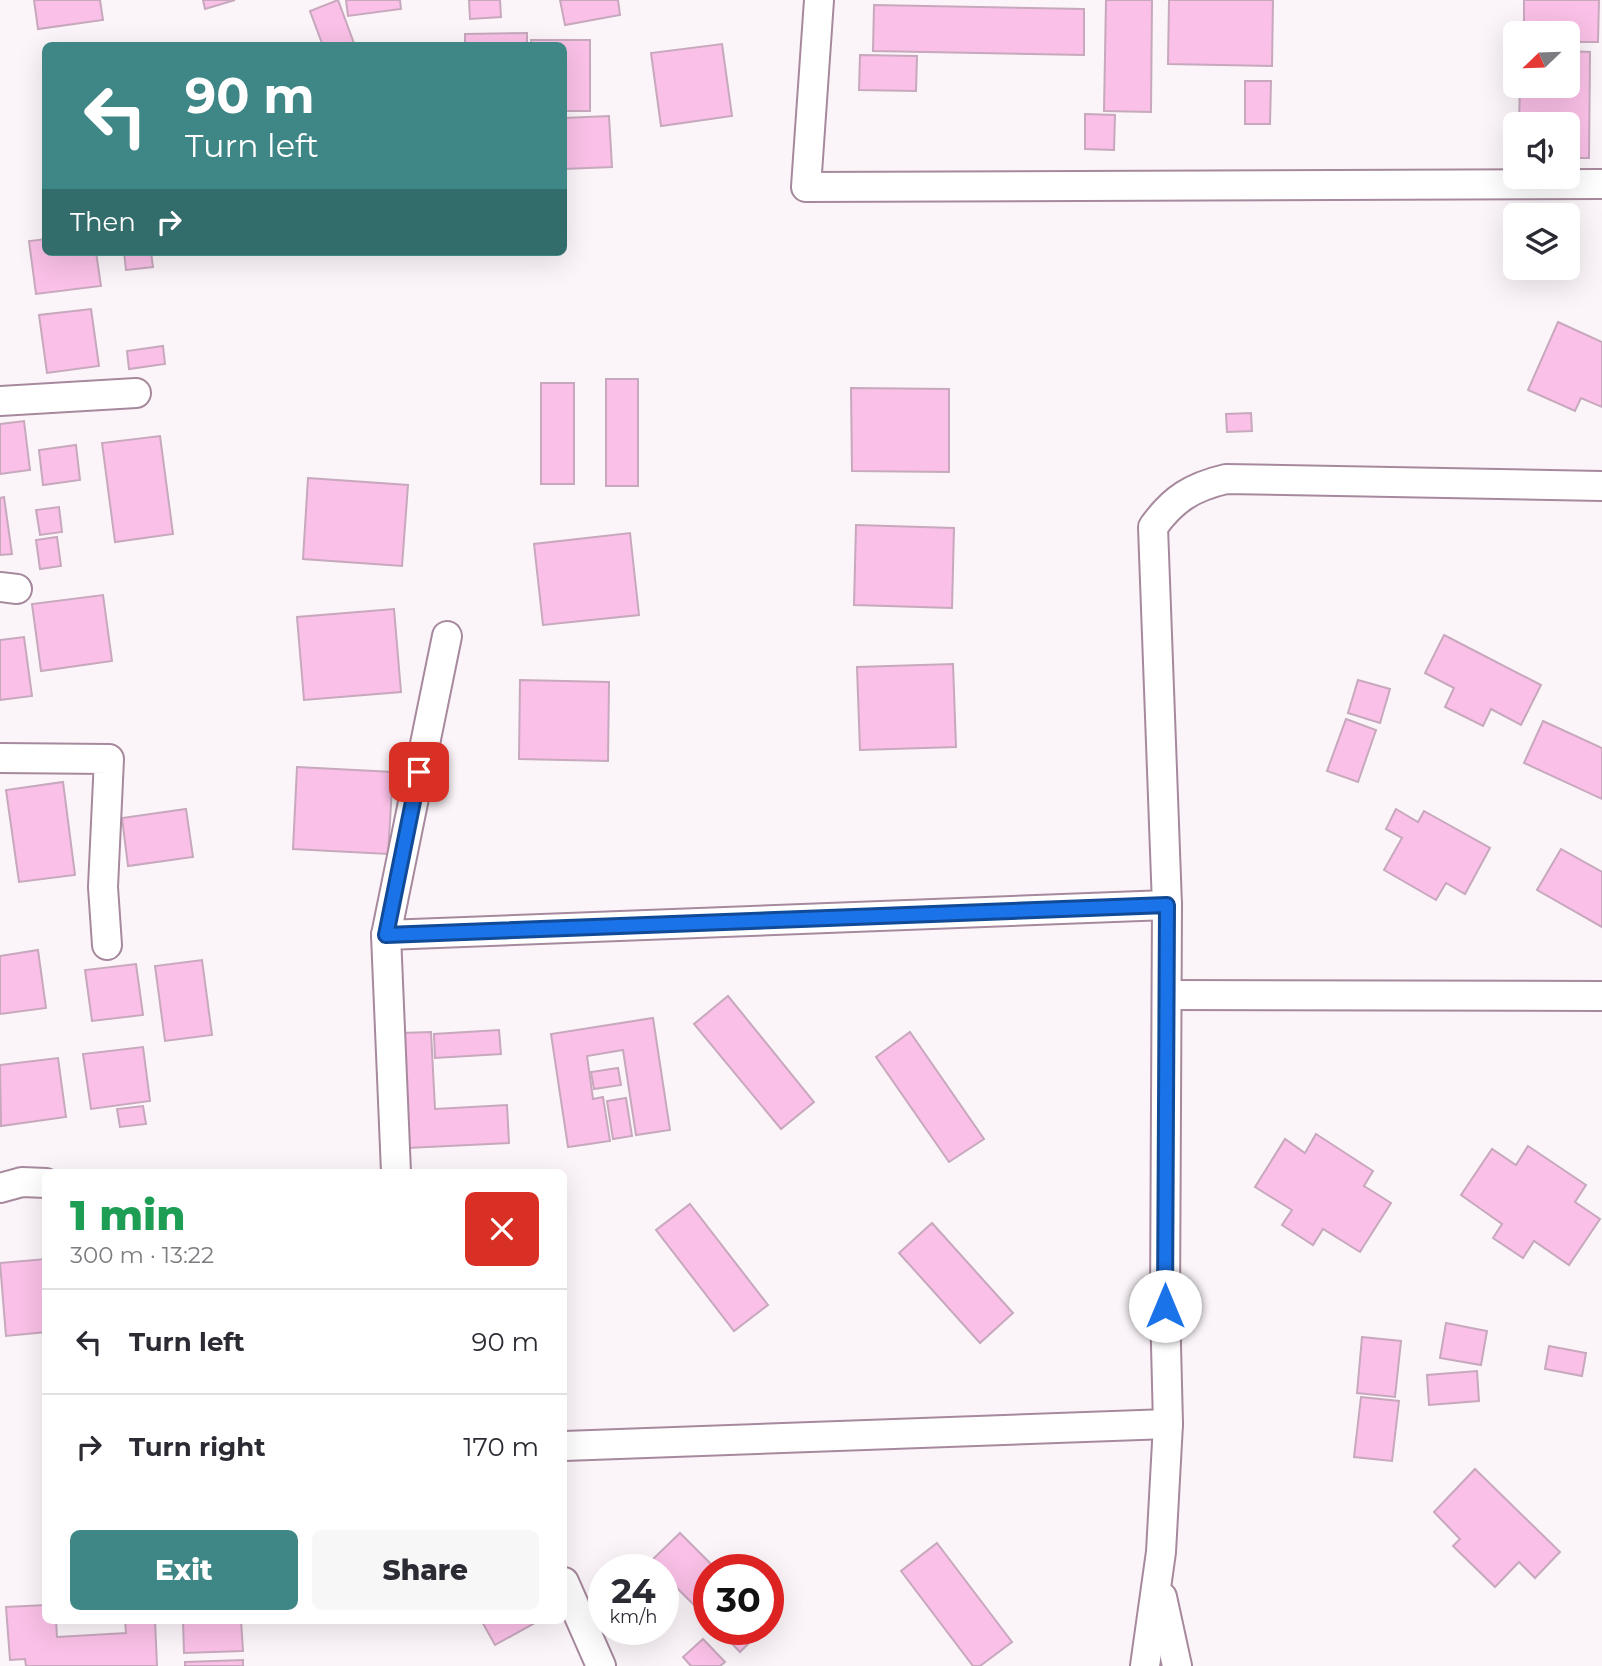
<!DOCTYPE html>
<meta charset="utf-8">
<style>
body{margin:0;font-family:Montserrat,sans-serif;background:#f7f7f7;color:#2b2b33;height:100vh;display:flex;flex-direction:column;font-size:26px;white-space:nowrap}
*{box-sizing:border-box;margin:0}
p{font-size:23px;color:#7c7c81}
.icon{flex:none;width:38px;height:38px;fill:none;stroke:currentColor;stroke-width:2;stroke-linecap:round;stroke-linejoin:round}
.map{position:relative;flex:1;overflow:hidden}
.side{position:absolute;left:42px;top:1169px;width:525px;height:455px;display:flex;flex-direction:column;background:#fff;border-radius:10px;box-shadow:0 7px 28px #0002}
.side>*{flex:none}
.hud{position:absolute;left:42px;top:42px;width:525px;height:214px;border-radius:10px;box-shadow:0 7px 28px #0002;background:#3f8786;color:#fff;overflow:hidden}
.needle{width:46px;rotate:247deg}
.tools{position:absolute;left:1503px;top:21px;display:grid;gap:14px}
.tools a{display:grid;place-items:center;width:77px;height:77px;border-radius:10px;background:#fff;box-shadow:0 7px 28px #0002;font-size:35px}
.speed{position:absolute;left:588px;top:1554px;display:flex;gap:14px;font-size:35px;font-weight:700;text-align:center}
.speed>*{display:grid;place-content:center;width:91px;height:91px;border-radius:50%;background:#fff;box-shadow:0 7px 28px #0002;line-height:1}
.speed small{font-size:18px;font-weight:400}
.speed .limit{border:10px solid #d22;background:#fff;color:#111}
.pin{position:absolute;display:grid;place-items:center;width:60px;height:60px;color:#fff;margin:-30px;border-radius:14px;box-shadow:0 4px 10px #0006}
.me{position:absolute;width:77px;margin:-38px;rotate:0deg;stroke-linejoin:round;filter:drop-shadow(0 0 5px #0008)}
.turn{display:flex;align-items:center;gap:24px;height:147px;padding:0 28px;font-size:32px}
.turn .icon{width:91px;height:91px;stroke-width:2.5}
.turn b{display:block;font-size:49px;line-height:60px}
.then{display:flex;align-items:center;height:66px;padding:0 28px;background:#0003;gap:14px;font-size:26px}
.round{display:grid;place-items:center;flex:none;width:74px;height:74px;border-radius:10px;background:#f7f7f7}
.head{display:flex;align-items:center;justify-content:space-between;height:119px;padding:0 28px}
h1{font-size:42px;font-weight:800;line-height:52px;color:#1e9e55}
.button{display:flex;gap:14px;margin-top:auto;padding:14px 28px}
.button a{flex:1;height:80px;border-radius:10px;background:#3f8786;color:#fff;font-size:28px;font-weight:800;line-height:80px;text-align:center}
.button a+a{background:#f7f7f7;color:#2b2b33}
ul{padding:0;list-style:none}
li{display:flex;align-items:center;gap:21px;height:105px;padding:0 28px;border-top:2px solid #e1e1e2}
li div{flex:1}
li b{display:block;font-size:26px}
li em{font-style:normal}
.map>svg:first-child{display:block}
</style>
<div class="map">
<svg width="1602" height="1666" viewBox="0 0 1602 1666">
<rect width="100%" height="100%" fill="#fbf5f9"/>
<g fill="#fac0e7" stroke="#c7a8bd" stroke-width="2">
<path d="M34,0H100L103,20L38,29Z"/>
<path d="M203,0H235L205,9Z"/>
<path d="M338,0L355,46H323L310,11Z"/>
<path d="M346,0H400L401,9L348,16Z"/>
<path d="M469,0H500L501,17L470,19Z"/>
<path d="M560,0H618L620,15L565,25Z"/>
<path d="M1106,0H1152L1151,112L1104,111Z"/>
<path d="M1169,0H1273L1272,66L1168,64Z"/>
<path d="M1524,0H1599L1598,42H1568V33H1524Z"/>
<path d="M874,5L1084,9V55L873,51Z"/>
<path d="M527,33V46H465V34Z"/>
<path d="M531,40H590V111H564V46H531Z"/>
<path d="M722,44L732,116L661,126L651,53Z"/>
<path d="M1568,51L1590,52L1589,158H1568V124H1519L1520,86H1568Z"/>
<path d="M860,55L917,56L916,91L859,90Z"/>
<path d="M1245,81H1271L1270,124H1245Z"/>
<path d="M1085,114L1115,115L1114,150L1085,149Z"/>
<path d="M609,116L612,167L564,169V118Z"/>
<path d="M46,239V252H96L101,286L36,294L29,241Z"/>
<path d="M124,252H151L153,267L126,270Z"/>
<path d="M91,309L99,366L47,373L39,315Z"/>
<path d="M1558,322L1602,342V407L1581,398L1575,411L1528,390Z"/>
<path d="M163,346L165,364L129,369L127,351Z"/>
<rect x="606" y="379" width="32" height="107"/>
<rect x="541" y="383" width="33" height="101"/>
<path d="M851,388L949,389V472L852,471Z"/>
<path d="M1251,413L1252,431L1227,432L1226,414Z"/>
<path d="M24,421L30,470L0,474V424Z"/>
<path d="M160,436L173,534L115,542L102,443Z"/>
<path d="M76,445L80,480L43,485L39,450Z"/>
<path d="M308,478L408,485L402,566L303,559Z"/>
<path d="M4,497L12,554L0,555V498Z"/>
<path d="M59,507L62,532L40,535L36,510Z"/>
<path d="M856,525L954,528L952,608L854,605Z"/>
<path d="M630,533L639,615L543,625L534,544Z"/>
<path d="M57,537L61,566L40,569L36,540Z"/>
<path d="M103,595L112,661L41,671L32,604Z"/>
<path d="M394,609L401,692L304,700L297,617Z"/>
<path d="M1444,635L1541,685L1521,725L1491,709L1483,726L1445,707L1454,688L1425,673Z"/>
<path d="M24,637L32,696L0,700V640Z"/>
<path d="M953,664L956,747L860,750L857,667Z"/>
<path d="M520,680L609,682L608,761L519,759Z"/>
<path d="M1358,680L1390,689L1380,723L1348,713Z"/>
<path d="M1346,719L1376,730L1358,782L1327,771Z"/>
<path d="M1543,721L1602,748V799L1524,763Z"/>
<path d="M297,767L393,772L388,854L293,849Z"/>
<path d="M63,782L75,875L19,882L6,790Z"/>
<path d="M186,809L193,857L128,866L122,818Z"/>
<path d="M1396,809L1418,822L1424,811L1490,848L1465,894L1446,883L1436,900L1384,870L1402,838L1386,829Z"/>
<path d="M1561,849L1602,872V927L1537,890Z"/>
<path d="M38,950L46,1008L0,1014V956Z"/>
<path d="M202,960L212,1035L165,1041L155,966Z"/>
<path d="M136,964L143,1015L92,1021L85,970Z"/>
<path d="M728,996L814,1102L781,1129L694,1024Z"/>
<path d="M653,1018L670,1130L636,1135L623,1050L587,1056L593,1099L603,1097L610,1141L568,1147L551,1034Z"/>
<path d="M499,1030L501,1054L435,1058L434,1034Z"/>
<path d="M431,1032L435,1109L507,1105L509,1143L408,1148L401,1033Z"/>
<path d="M910,1032L984,1139L949,1162L876,1057Z"/>
<path d="M143,1047L150,1101L91,1109L83,1054Z"/>
<path d="M58,1058L66,1117L1,1126L0,1065Z"/>
<path d="M618,1068L621,1085L594,1089L591,1072Z"/>
<path d="M626,1098L632,1136L613,1139L607,1101Z"/>
<path d="M143,1106L146,1124L120,1127L117,1109Z"/>
<path d="M1316,1134L1373,1171L1364,1186L1391,1203L1360,1252L1323,1229L1313,1245L1282,1225L1292,1210L1255,1187L1285,1139L1305,1153Z"/>
<path d="M1528,1146L1586,1185L1575,1202L1600,1219L1569,1265L1534,1241L1523,1258L1493,1238L1502,1224L1461,1195L1492,1149L1516,1165Z"/>
<path d="M690,1204L768,1305L734,1331L656,1230Z"/>
<path d="M932,1223L1013,1313L980,1343L899,1253Z"/>
<path d="M46,1259V1332L6,1336L0,1263Z"/>
<path d="M1446,1323L1487,1331L1481,1365L1440,1358Z"/>
<path d="M1362,1337L1401,1341L1395,1397L1357,1393Z"/>
<path d="M1549,1346L1586,1353L1582,1376L1545,1369Z"/>
<path d="M1477,1371L1479,1401L1429,1405L1427,1375Z"/>
<path d="M1361,1397L1399,1401L1392,1461L1354,1457Z"/>
<path d="M1475,1469L1560,1552L1535,1578L1519,1562L1495,1587L1453,1546L1460,1539L1434,1512Z"/>
<path d="M680,1533L717,1570H709V1620L663,1574V1570H659L651,1561Z"/>
<path d="M937,1543L1012,1642L980,1666H973L901,1571Z"/>
<path d="M46,1605V1620H56L57,1637L126,1633L125,1620H155L157,1666H26L25,1659L10,1660L6,1607Z"/>
<path d="M183,1620H241L243,1651L184,1653Z"/>
<path d="M481,1620H531L533,1624L495,1645Z"/>
<path d="M718,1629H763L740,1652Z"/>
<path d="M703,1639L725,1662L720,1666H691L683,1657Z"/>
<path d="M243,1660V1666H185V1662Z"/>
</g>
<g fill="none" stroke-linecap="round" stroke-linejoin="round">
<defs>
<g id="minor">
<path d="M819,0L806,187L1602,184"/>
<path d="M0,401L136,393"/>
<path d="M0,587L17,589"/>
<path d="M0,758L109,759L103,887L107,945"/>
<path d="M386,935L1167,905"/>
<path d="M1167,995L1602,996"/>
<path d="M396,1172L386,935L447,636"/>
<path d="M0,1188L22,1182L46,1183"/>
<path d="M564,1446L1168,1424"/>
<path d="M564,1582L601,1666"/>
<path d="M1162,1597L1177,1666"/>
<path d="M1145,1666L1161,1552L1168,1424L1165,1306L1167,905L1153,527C1173,499 1192,487 1226,479L1602,486"/>
</g>
</defs>
<use href="#minor" stroke="#a7899d" stroke-width="32"/>
<use href="#minor" stroke="#fff" stroke-width="28"/>
</g>
<g fill="none" stroke-linecap="round" stroke-linejoin="round">
<defs>
<path id="route" d="M419,772L386,935L1167,905L1165,1306"/>
</defs>
<use href="#route" stroke="#114b97" stroke-width="18"/>
<use href="#route" stroke="#1a73e8" stroke-width="12"/>
</g>
</svg>
<div class="tools">
<a><svg class="needle" viewBox="-14 -14 28 28"><path d="M0-13l5 13h-10z" fill="#e53935"/><path d="M0 13l5-13h-10z" fill="#7c7c81"/></svg></a>
<a><svg class="icon" aria-label="sound" viewBox="0 0 24 24"><path d="M4 9h4l5-4v14l-5-4H4zM17 9q2 3 0 6"/></svg></a>
<a><svg class="icon" aria-label="layers" viewBox="0 0 24 24"><path d="M12 4l9 5-9 5-9-5zM3 14l9 5 9-5"/></svg></a>
</div>
<div class="speed"><div>24<small>km/h</small></div><div class="limit">30</div></div>
<div class="pin" style="left:419px;top:772px;background:#d93025"><svg class="icon" aria-label="arrive" viewBox="0 0 24 24"><path d="M6 21V4h12l-3 4 3 4H6"/></svg></div>
<svg class="me" style="left:1165px;top:1306px" viewBox="-20 -20 40 40"><circle r="19" fill="#fff"/><path d="M0-13L10 11 0 6-10 11z" fill="#1a73e8"/></svg>
<div class="hud">
<div class="turn"><svg class="icon" aria-label="left" viewBox="0 0 24 24"><path d="M17 20v-9H6M10 6l-5 5 5 5"/></svg><div><b>90 m</b>Turn left</div></div>
<div class="then">Then<svg class="icon" aria-label="right" viewBox="0 0 24 24"><path d="M7 20v-9h11M14 6l5 5-5 5"/></svg></div>
</div>
<section class="side">
<div class="head"><div><h1>1 min</h1><p>300 m · 13:22</p></div><a class="round" style="background:#d93025;color:#fff"><svg class="icon" aria-label="close" viewBox="0 0 24 24"><path d="M6 6l12 12M18 6L6 18"/></svg></a></div>
<ul>
<li><svg class="icon" aria-label="left" viewBox="0 0 24 24"><path d="M17 20v-9H6M10 6l-5 5 5 5"/></svg><div><b>Turn left</b></div><em>90 m</em></li>
<li><svg class="icon" aria-label="right" viewBox="0 0 24 24"><path d="M7 20v-9h11M14 6l5 5-5 5"/></svg><div><b>Turn right</b></div><em>170 m</em></li>
</ul>
<div class="button"><a>Exit</a><a>Share</a></div>
</section>
</div>
